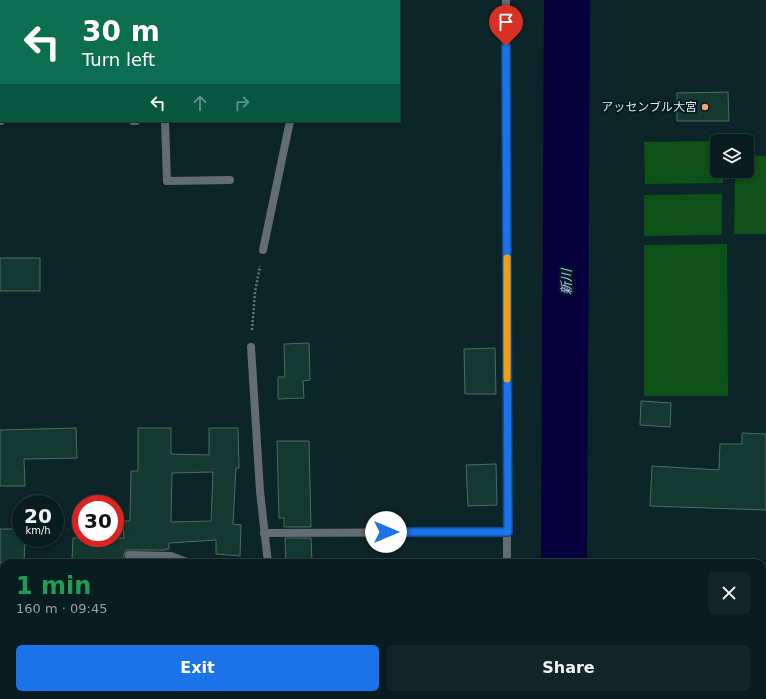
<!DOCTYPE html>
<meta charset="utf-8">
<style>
body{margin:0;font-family:"DejaVu Sans","Noto Sans JP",sans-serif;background:#122528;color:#f1f3f6;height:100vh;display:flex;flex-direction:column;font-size:15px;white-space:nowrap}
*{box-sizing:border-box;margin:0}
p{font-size:13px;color:#99a1a4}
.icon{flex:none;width:22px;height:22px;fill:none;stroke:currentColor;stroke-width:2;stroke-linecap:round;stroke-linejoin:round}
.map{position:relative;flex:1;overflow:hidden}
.sheet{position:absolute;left:0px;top:559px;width:766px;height:140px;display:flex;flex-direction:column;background:#091c1f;border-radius:12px 12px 0 0;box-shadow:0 2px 6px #0003,0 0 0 1px #293a3d}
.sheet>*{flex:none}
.banner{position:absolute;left:0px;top:0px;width:400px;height:122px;box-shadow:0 2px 6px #0003,0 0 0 1px #293a3d;background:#0b6e4f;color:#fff;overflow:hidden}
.fabs{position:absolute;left:710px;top:134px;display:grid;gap:8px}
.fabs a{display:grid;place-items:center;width:44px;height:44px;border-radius:6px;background:#091c1f;box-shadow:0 2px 6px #0003,0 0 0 1px #293a3d;font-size:20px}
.speed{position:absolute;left:12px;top:495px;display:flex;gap:8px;font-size:20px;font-weight:700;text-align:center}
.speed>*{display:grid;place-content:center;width:52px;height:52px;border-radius:50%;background:#091c1f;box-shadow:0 2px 6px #0003,0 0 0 1px #293a3d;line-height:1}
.speed small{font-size:10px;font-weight:400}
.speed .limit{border:6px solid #d22;background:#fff;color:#111}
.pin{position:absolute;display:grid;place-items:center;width:34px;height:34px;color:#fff;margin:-41px -17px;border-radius:50% 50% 50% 0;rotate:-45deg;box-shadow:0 0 4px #0007}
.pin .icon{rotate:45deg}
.me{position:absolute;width:44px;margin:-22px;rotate:90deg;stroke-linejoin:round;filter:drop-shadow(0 0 3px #0008)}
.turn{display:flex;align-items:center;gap:14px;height:84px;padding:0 16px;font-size:18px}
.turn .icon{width:52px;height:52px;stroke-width:2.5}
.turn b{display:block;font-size:28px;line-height:34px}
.lanes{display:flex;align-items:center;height:38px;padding:0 16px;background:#0003;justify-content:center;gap:20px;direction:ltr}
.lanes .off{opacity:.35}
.round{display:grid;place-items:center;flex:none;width:42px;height:42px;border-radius:6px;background:#122528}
.overview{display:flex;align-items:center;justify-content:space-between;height:68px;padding:0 16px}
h1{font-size:24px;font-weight:700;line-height:30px;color:#1e9e55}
.primary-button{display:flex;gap:8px;margin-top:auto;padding:8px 16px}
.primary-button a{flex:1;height:46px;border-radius:6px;background:#1a73e8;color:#fff;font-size:16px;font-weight:700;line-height:46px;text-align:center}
.primary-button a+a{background:#122528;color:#f1f3f6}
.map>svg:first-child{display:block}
</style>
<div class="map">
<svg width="766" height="699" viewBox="0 0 766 699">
<rect width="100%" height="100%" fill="#0c2529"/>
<g fill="#0e5118">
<path d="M717,141V171H723V183L645,184L644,142Z"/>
<path d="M747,155L766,156V234H734L735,171H747Z"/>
<path d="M722,194V235L644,236V195Z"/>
<path d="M727,244L728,396H644V245Z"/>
</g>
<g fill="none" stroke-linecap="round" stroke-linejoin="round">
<g stroke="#06003c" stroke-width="46">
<path d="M564,563L567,0"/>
<path d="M565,695V699"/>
</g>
</g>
<g fill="#143931" stroke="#506a63" fill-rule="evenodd">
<path d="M728,92L729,121H677V93Z"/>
<rect x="0" y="258" width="40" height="33"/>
<path d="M309,343L310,380L303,381L304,398L278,399V377H285L284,344Z"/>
<path d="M495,348L496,394H465L464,349Z"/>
<path d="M641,401L671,403L670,427L640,425Z"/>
<path d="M76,428L77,458L24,459L25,486H0V430Z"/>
<path d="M138,428H171V454L209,455V428H238L239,468H236L233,524L241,525L240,556L216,554V540L169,543V549H166V550H126L124,554V558L128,560L166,561V563H126L127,561L72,559L73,538H124L123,521H130L131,471H138ZM213,472L211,521L171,522L172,473Z"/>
<path d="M742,433L766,434V510L650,506L652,466L719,470L720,444H742Z"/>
<path d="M277,441H309L311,527H284V518H279Z"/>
<path d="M496,464L497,505L468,506L466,465Z"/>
<path d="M0,529H21V538H25L24,563H0Z"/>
<path d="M285,538H311L312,563H286Z"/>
</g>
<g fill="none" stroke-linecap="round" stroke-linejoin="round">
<path stroke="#64797c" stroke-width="2.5" stroke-dasharray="2 2" stroke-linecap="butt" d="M252,330L255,292L260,266"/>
<g stroke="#646c73" stroke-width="8">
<path d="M0,121H1"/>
<path d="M133,121H136"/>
<path d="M165,121L167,181L230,180"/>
<path d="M129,555L171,556L187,562L194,563"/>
<path d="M0,595H4"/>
</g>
<g stroke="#646c73" stroke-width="8">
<path d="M506,0L507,563"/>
<path d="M307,1V0"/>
<path d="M263,250L290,121"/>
<path d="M251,347L260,491L268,563"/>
<path d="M264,533L508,532"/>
<path d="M281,695V699"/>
<path d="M505,699V695"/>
</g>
</g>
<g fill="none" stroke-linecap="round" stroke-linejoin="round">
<defs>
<path id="route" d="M386,532H508L506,46"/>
</defs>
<use href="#route" stroke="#114b97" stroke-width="10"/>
<use href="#route" stroke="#1a73e8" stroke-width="7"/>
<path stroke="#f59e0b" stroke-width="7" d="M507,258V379"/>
</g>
<circle fill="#efa378" stroke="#031c1f" stroke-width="1.5" cx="705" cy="107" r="4"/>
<g text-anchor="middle" stroke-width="4" stroke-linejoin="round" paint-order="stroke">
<g font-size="12" fill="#ddecee" stroke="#031c1f" text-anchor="end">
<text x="697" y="111">アッセンブル大宮</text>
</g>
<g font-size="13" font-style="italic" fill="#b0c0fb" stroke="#031c1f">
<text transform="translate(566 282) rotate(-90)" y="5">新川</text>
</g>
</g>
</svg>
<div class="fabs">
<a><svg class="icon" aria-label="layers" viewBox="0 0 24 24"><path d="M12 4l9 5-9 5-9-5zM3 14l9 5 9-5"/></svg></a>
</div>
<div class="speed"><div>20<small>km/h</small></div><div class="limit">30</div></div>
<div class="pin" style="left:506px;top:46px;background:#d93025"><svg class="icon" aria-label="arrive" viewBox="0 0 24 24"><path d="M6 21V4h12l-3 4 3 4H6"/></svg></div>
<svg class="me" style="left:386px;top:532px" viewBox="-20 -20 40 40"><circle r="19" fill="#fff"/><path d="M0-13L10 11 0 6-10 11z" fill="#1a73e8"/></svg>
<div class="banner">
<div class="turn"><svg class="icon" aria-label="left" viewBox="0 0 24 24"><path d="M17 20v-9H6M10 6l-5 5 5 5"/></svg><div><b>30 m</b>Turn left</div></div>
<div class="lanes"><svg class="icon" aria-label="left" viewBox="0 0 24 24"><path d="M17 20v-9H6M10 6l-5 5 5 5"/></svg><svg class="icon off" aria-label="ahead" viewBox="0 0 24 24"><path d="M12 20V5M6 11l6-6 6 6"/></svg><svg class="icon off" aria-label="right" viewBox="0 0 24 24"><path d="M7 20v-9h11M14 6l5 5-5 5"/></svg></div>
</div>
<section class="sheet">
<div class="overview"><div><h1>1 min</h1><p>160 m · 09:45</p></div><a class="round"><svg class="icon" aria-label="close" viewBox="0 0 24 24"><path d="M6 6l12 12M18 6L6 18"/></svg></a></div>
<div class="primary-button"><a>Exit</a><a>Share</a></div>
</section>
</div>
